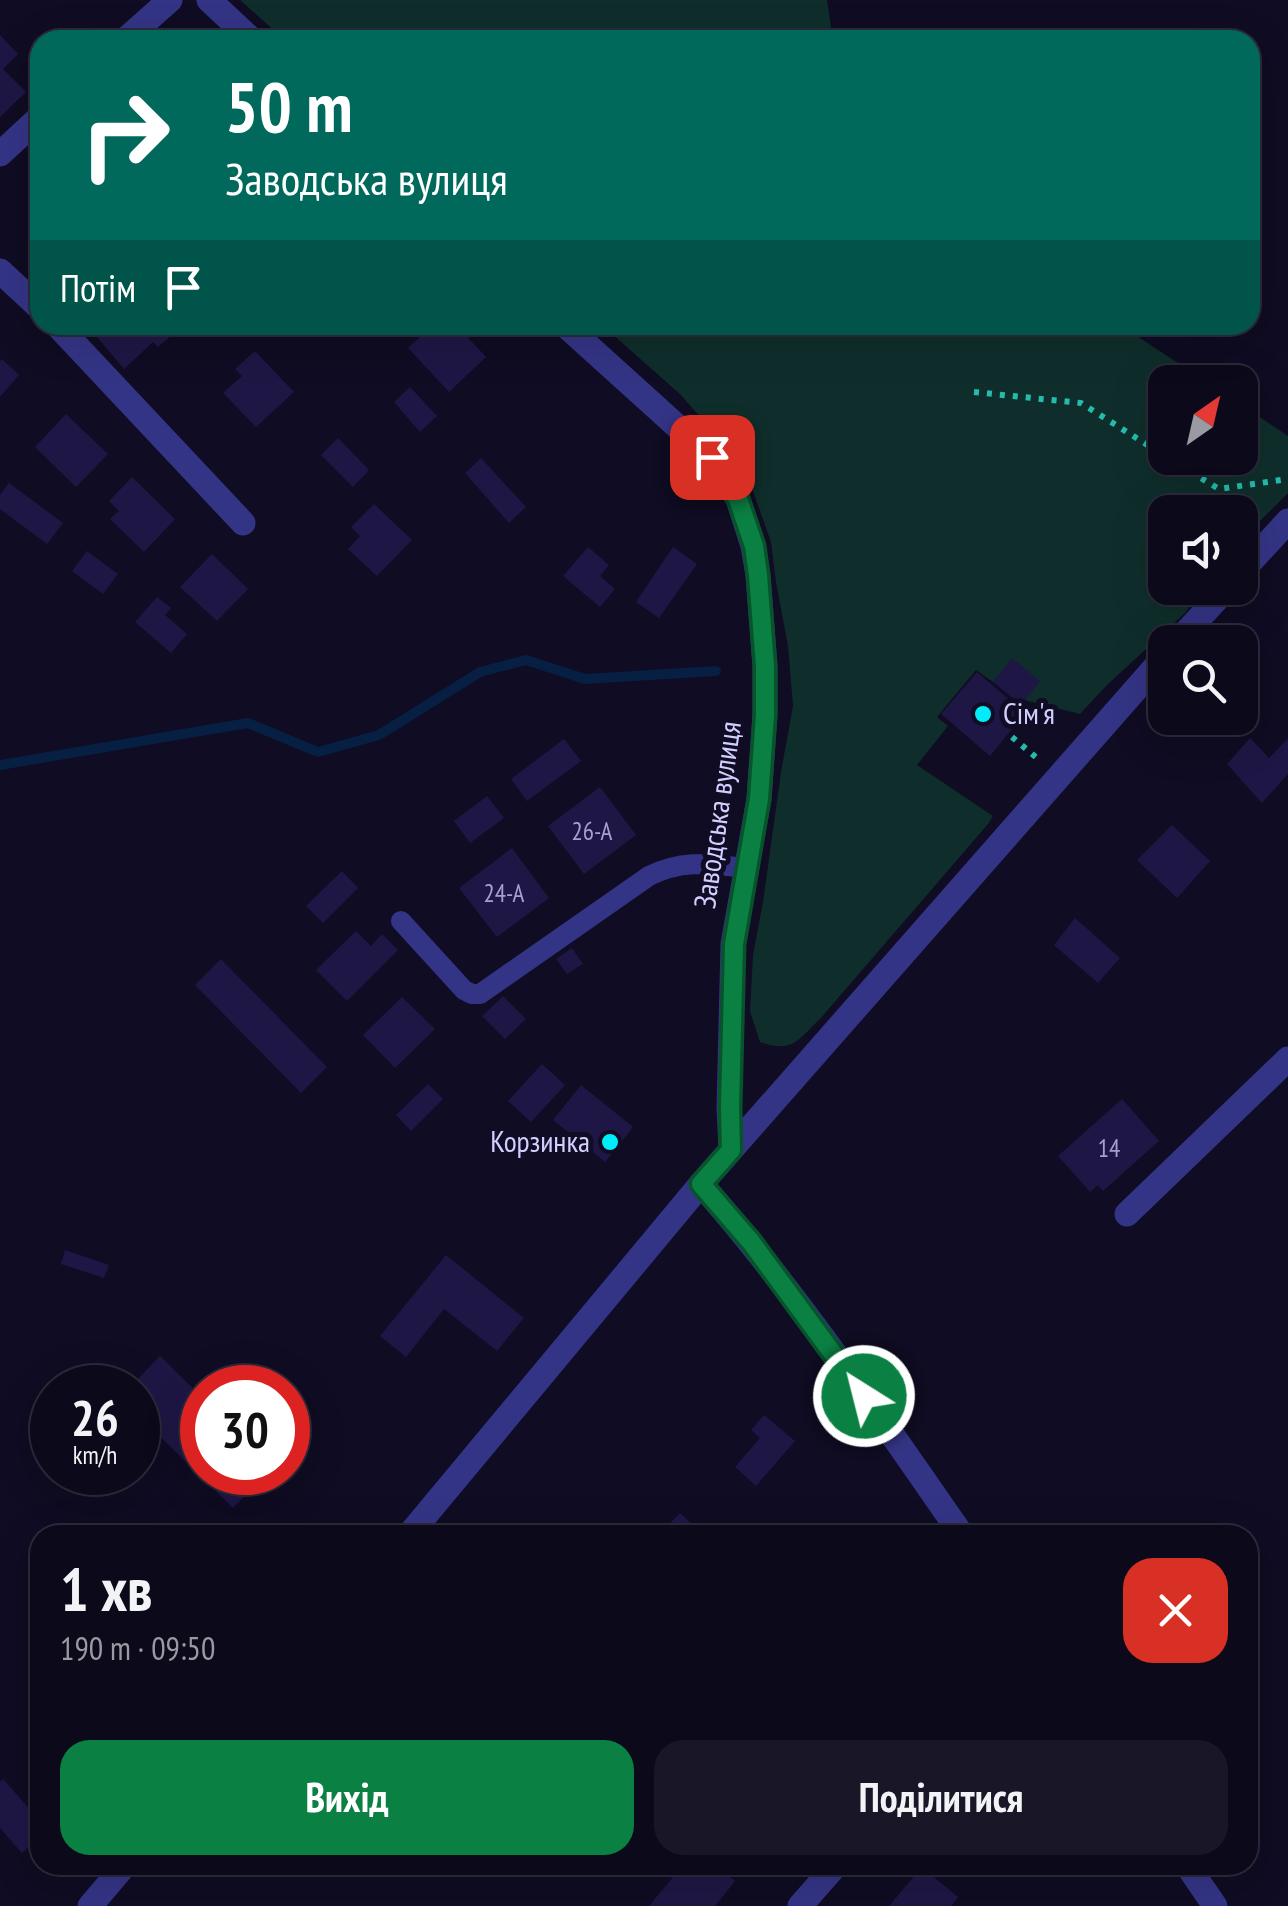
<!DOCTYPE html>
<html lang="uk">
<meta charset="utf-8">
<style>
body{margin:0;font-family:"PT Sans Narrow",sans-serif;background:#191727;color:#f1f3f6;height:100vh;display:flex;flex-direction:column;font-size:38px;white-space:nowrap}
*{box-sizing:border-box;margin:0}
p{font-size:32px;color:#9a9aa2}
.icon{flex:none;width:55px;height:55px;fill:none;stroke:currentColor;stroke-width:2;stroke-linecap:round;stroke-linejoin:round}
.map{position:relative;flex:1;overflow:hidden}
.panel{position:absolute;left:30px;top:1525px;width:1228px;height:350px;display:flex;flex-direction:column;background:#0b091a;border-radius:30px;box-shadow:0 10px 40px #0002,0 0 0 2px #2b2a39}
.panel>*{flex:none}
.hud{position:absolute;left:30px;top:30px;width:1230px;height:305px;border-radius:30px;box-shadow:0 10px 40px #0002,0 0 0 2px #2b2a39;background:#00695c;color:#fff;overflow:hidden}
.needle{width:65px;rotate:34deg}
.fabs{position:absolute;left:1148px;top:365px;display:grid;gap:20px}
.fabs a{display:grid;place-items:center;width:110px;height:110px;border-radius:20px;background:#0b091a;box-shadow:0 10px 40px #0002,0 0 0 2px #2b2a39;font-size:50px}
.speed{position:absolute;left:30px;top:1365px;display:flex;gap:20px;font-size:50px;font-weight:700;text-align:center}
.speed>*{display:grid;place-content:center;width:130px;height:130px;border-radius:50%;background:#0b091a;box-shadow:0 10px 40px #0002,0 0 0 2px #2b2a39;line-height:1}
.speed small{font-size:25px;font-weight:400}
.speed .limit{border:15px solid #d22;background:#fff;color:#111}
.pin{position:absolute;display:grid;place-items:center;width:85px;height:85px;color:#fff;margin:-42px;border-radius:20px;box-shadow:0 5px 15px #0006}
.me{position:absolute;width:110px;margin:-55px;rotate:324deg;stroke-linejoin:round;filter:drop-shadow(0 0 8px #0008)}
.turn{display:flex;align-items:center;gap:35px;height:210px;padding:0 30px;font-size:45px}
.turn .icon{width:130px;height:130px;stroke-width:2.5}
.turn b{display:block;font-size:70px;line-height:85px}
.then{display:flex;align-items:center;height:95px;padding:0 30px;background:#0003;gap:20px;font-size:38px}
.round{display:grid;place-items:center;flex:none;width:105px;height:105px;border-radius:30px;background:#191727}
.head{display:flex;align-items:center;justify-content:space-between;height:170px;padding:0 30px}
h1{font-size:60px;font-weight:700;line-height:75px}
.primary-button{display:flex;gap:20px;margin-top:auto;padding:20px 30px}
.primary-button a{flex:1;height:115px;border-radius:30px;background:#0b8043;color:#fff;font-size:40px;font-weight:700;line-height:115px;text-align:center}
.primary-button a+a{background:#191727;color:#f1f3f6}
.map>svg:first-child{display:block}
</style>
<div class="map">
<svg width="1288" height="1906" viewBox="0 0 1288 1906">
<rect width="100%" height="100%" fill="#0f0c23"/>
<g fill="#0f2e2b">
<path d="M240,0H827L833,40H285Z"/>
<path d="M602,325H1120L1207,382H1165V458H1240V404L1288,436V493L1240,541V512H1165V588H1204L1185,613L1107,685L1080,714L1024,700L1012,659L993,682L976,670L937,717L948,726L917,765L993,816L988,824L820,1019C797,1041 793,1053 760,1042L750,1011L753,955L763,902L781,772L793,706L788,646L776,582L771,542L745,469L681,395Z"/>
</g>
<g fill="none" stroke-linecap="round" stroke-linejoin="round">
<path stroke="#061f42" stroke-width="10" d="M0,765L248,723L318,752L379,735L480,672L526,660L585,679L716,671"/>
</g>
<g fill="#1e1745">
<path d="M0,35L18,54L3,69L26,92L0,117Z"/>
<path d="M111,325H184L158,347L153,342L124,369L97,337Z"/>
<path d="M433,325H456L486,357L449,392L408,348Z"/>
<path d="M255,351L294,392L256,427L223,393L242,376L235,369Z"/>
<path d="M2,359L19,375L0,397V361Z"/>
<path d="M410,387L437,416L420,432L394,402Z"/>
<path d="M66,414L108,454L76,487L35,447Z"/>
<path d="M338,438L369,470L353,487L321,455Z"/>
<path d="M481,458L526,507L509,523L465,473Z"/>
<path d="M132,477L175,519L144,552L110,519L119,511L109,501Z"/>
<path d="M9,483L63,523L47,544L0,509V495Z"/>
<path d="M374,504L412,540L377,576L348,549L360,536L351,527Z"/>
<path d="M588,547L609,565L600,576L615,589L600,607L563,576Z"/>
<path d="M673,547L697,564L659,618L636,602Z"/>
<path d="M87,551L118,574L103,594L72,571Z"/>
<path d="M212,554L248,589L217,621L180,587Z"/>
<path d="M157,597L171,608L165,615L187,634L171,653L135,622Z"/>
<path d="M1012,658L1040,681L1021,705L993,682Z"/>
<path d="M977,672L1025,713L990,756L941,714Z"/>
<path d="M1250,738L1269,758L1288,738V774L1262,803L1227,764Z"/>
<path d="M564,739L581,761L527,801L511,779Z"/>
<path d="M600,787L636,835L584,874L548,826Z"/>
<path d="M487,796L504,818L470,843L454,821Z"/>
<path d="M1172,825L1210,861L1177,898L1137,860Z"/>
<path d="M512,848L549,898L497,937L459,888Z"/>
<path d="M342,871L358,888L323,923L306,906Z"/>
<path d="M1075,918L1120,958L1098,983L1054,945Z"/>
<path d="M356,931L371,946L382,934L398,950L347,1001L316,970Z"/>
<path d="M572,948L583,964L567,974L556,959Z"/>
<path d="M221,959L327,1067L301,1093L195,985Z"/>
<path d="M503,996L526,1019L505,1039L482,1016Z"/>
<path d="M402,997L435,1029L395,1068L363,1035Z"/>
<path d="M542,1064L565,1085L531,1122L508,1101Z"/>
<path d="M428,1084L443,1099L411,1131L396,1115Z"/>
<path d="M581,1085L633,1127L605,1162L553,1120Z"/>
<path d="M1122,1099L1159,1141L1103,1191L1098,1185L1090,1192L1058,1156Z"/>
<path d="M65,1250L109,1265L104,1278L61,1264Z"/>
<path d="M446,1255L524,1318L497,1351L444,1309L406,1357L380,1336Z"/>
<path d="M160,1356L202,1397V1472H268L233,1508L138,1415V1388H129Z"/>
<path d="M764,1415L795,1441L756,1486L735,1467L760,1438L751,1430Z"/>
<path d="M680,1513L704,1535H659Z"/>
<path d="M3,1779L40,1821V1837L22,1853L0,1828V1782Z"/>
<path d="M683,1865H716L735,1881L715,1906H649Z"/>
<path d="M922,1867L958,1897L951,1906H889Z"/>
</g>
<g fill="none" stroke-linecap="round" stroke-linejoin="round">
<g stroke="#25bcac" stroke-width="6" stroke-dasharray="5 8" stroke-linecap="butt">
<path d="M974,392L1081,403L1165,456"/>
<path d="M1168,458L1219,489L1288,479"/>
<path d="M1012,737L1038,759"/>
</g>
<path stroke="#343486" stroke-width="20" d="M401,921L464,990L472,994H480L649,876C684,859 709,864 746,868"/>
<g stroke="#343486" stroke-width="25">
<path d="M209,0L252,40"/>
<path d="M125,40L170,0"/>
<path d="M0,154L40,117"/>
<path d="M0,271L40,308"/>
<path d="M57,325L243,523"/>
<path d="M565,325L711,457L738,499L753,546L758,575L765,666V715L759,799L733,944L729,1108L731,1149"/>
<path d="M1240,573L1288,521"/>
<path d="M1177,642L1227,588"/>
<path d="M701,1184C797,1294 879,1416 962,1535"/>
<path d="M1127,1214L1288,1059"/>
<path d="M409,1535L701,1184L1165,656"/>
<path d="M1187,1865L1215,1906"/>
<path d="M90,1906L125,1865"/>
<path d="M800,1906L836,1865"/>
</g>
</g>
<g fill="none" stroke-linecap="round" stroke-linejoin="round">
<defs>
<path id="route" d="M712,457L738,499L754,546L758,575L765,666V715L759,799L734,944L730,1108L731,1150L701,1184L751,1242L864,1396"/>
</defs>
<use href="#route" stroke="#07532c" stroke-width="25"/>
<use href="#route" stroke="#0b8043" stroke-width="18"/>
</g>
<g fill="#00ecf9" stroke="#0f0c23" stroke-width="4">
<circle cx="983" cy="714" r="10"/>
<circle cx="610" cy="1142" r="10"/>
</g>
<g text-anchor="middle" stroke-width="10" stroke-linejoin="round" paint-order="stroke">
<g font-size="25" fill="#a5a0d0">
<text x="592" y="840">26-А</text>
<text x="504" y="902">24-А</text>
<text x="1109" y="1157">14</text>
</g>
<g font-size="30" fill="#d2ceff" stroke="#0f0c23" text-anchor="start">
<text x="1003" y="724">Сім'я</text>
<text x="590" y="1152" text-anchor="end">Корзинка</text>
</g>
<g font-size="30" fill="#d2ceff" stroke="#0f0c23">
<text transform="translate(718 815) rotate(-82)" y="10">Заводська вулиця</text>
</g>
</g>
</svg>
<div class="fabs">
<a><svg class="needle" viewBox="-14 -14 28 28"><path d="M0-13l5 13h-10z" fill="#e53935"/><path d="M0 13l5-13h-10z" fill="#9a9aa2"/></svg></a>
<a><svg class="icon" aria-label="sound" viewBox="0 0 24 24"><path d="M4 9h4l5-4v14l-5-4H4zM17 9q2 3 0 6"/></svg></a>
<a><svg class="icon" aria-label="search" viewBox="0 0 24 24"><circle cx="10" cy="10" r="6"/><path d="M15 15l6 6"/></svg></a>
</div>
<div class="speed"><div>26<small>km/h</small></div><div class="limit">30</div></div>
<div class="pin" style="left:712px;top:457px;background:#d93025"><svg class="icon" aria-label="arrive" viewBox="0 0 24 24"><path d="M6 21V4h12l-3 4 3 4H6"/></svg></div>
<svg class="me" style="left:864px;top:1396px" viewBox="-20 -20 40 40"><circle r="17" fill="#0b8043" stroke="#fff" stroke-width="3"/><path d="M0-11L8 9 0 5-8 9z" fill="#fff"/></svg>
<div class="hud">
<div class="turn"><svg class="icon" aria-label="right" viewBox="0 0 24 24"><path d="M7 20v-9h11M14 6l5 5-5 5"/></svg><div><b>50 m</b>Заводська вулиця</div></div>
<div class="then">Потім<svg class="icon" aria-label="arrive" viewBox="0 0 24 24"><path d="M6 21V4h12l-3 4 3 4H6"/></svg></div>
</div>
<section class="panel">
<div class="head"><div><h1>1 хв</h1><p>190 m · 09:50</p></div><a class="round" style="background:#d93025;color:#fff"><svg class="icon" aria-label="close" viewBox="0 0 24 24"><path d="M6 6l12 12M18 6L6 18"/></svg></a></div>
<div class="primary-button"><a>Вихід</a><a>Поділитися</a></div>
</section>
</div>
